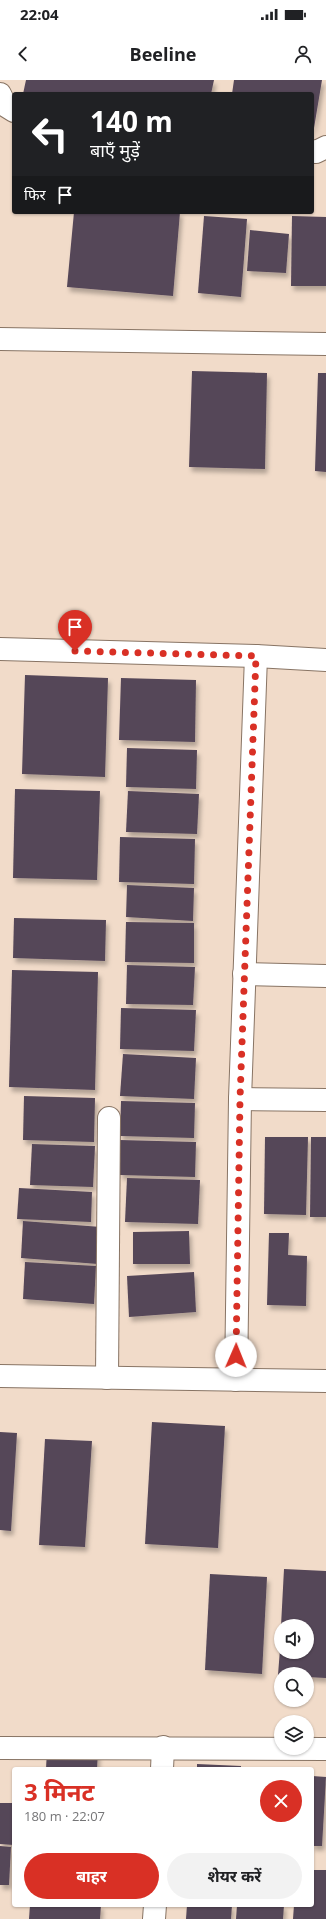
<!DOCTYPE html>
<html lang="hi">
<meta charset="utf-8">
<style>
body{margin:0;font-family:"Open Sans","Noto Sans Devanagari",sans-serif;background:#f2f2f2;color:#202124;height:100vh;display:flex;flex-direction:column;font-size:15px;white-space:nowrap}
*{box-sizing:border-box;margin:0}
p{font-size:13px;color:#757577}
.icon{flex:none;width:22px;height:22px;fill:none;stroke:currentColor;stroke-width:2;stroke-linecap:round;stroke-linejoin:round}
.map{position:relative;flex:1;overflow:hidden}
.sheet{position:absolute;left:12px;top:1687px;width:302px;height:140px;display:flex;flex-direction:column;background:#fff;border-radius:4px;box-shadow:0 1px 3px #0004}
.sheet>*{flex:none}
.guide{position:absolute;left:12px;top:12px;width:302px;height:122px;border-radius:4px;box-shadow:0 1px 3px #0004;background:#202124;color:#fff;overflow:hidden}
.tools{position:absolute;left:274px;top:1539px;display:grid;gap:8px}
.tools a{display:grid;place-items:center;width:40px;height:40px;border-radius:50%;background:#fff;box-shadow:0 1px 3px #0004;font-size:20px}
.pin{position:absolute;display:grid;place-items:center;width:34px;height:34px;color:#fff;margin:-41px -17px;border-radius:50% 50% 50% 0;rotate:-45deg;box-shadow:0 0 4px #0007}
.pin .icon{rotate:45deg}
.me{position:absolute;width:44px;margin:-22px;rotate:1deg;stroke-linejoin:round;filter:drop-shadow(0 0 3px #0008)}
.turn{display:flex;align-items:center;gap:14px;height:84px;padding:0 12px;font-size:18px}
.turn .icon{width:52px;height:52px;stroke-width:2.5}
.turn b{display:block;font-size:28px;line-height:34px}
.then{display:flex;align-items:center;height:38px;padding:0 12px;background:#0003;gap:8px;font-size:15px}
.round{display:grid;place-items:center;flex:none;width:42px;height:42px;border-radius:21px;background:#f2f2f2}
.summary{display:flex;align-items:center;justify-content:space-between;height:68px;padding:0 12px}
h1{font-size:24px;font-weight:700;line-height:30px;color:#d93025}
.button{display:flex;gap:8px;margin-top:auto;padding:8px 12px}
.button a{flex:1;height:46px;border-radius:24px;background:#d93025;color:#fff;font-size:16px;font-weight:700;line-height:46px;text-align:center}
.button a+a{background:#f2f2f2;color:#202124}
.status{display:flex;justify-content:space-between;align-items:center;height:28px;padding:0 20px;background:#fff;direction:ltr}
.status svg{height:11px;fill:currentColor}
header{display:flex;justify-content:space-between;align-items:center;height:52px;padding:0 12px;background:#fff;font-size:18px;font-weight:700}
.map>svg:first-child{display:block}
</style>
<div class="status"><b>22:04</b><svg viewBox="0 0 49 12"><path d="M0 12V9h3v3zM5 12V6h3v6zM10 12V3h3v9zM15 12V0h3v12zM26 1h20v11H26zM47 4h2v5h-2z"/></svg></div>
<header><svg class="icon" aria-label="back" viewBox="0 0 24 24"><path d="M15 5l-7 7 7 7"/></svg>Beeline<svg class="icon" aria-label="person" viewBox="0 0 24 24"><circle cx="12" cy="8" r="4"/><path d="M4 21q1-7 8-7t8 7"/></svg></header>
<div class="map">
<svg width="326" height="1839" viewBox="0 0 326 1839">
<defs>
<filter id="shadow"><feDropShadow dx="2.5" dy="4.5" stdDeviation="2" flood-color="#0004"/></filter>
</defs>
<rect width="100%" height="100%" fill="#f1dbc9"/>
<g fill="#554658" filter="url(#shadow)">
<path d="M26,0H214L211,14H23Z"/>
<path d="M234,0H322L313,54L312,14H232Z"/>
<path d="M74,132H180L173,216L67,207Z"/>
<path d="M204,136L247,139L241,217L198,213Z"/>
<path d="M292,136L326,137V206H291Z"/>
<path d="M250,150L289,154L286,193L247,191Z"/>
<path d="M192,291L267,293L265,389L189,387Z"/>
<path d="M318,293H326V392L315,391Z"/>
<path d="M25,595L108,598L105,697L22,694Z"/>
<path d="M121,598L196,600L195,662L119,660Z"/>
<path d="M127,668L197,670L196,709L126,707Z"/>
<path d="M15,709L100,711L97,800L13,798Z"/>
<path d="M128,711L199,714L197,754L126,752Z"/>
<path d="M120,757L195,759L194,804L119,802Z"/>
<path d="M127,805L194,808L193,841L126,837Z"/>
<path d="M14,838L106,840L105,881L13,878Z"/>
<path d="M126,842L194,843V883L125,882Z"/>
<path d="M127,885L195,887L193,925L126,924Z"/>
<path d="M12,890L98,892L95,1010L9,1007Z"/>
<path d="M121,928L196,930L194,971L120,969Z"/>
<path d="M123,974L196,978L194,1019L120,1016Z"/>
<path d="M24,1016L95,1018L94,1062L23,1060Z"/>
<path d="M121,1021L195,1023L194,1058L120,1056Z"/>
<path d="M265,1057H308L306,1135L264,1134Z"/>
<path d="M311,1057H326V1137H310Z"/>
<path d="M120,1060L196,1062L195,1097L120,1095Z"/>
<path d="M32,1064L95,1066L93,1107L30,1105Z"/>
<path d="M127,1098L200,1100L198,1144L125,1142Z"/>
<path d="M19,1108L92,1112L91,1142L17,1139Z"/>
<path d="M23,1141L101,1147L98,1184L21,1178Z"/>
<path d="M189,1151L190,1184H133V1152Z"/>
<path d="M269,1153H289L288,1175L307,1176L306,1226L267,1225Z"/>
<path d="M25,1182L96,1186L94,1224L23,1219Z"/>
<path d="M194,1192L196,1232L129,1237L127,1196Z"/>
<path d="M152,1342L225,1346L218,1468L145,1464Z"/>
<path d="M0,1352L17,1353L11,1451L0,1450Z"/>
<path d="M45,1359L92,1361L85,1467L39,1465Z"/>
<path d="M284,1489L326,1491V1598L307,1597V1594L278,1595L280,1569L281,1572H307V1546H281Z"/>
<path d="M210,1494L267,1497L262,1594L205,1590Z"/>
<path d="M47,1670L98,1671L97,1689H46Z"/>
<path d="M197,1684L241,1686V1689H197Z"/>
<path d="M312,1696L326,1697L322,1766H312Z"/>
<path d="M0,1723H14V1765L0,1764Z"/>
<path d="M0,1766L11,1767L9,1805H0Z"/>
<path d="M312,1790H326V1839H293L294,1825H312Z"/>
<path d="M30,1825H101L100,1839H29Z"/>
<path d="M187,1825H232L231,1839H186Z"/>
<path d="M237,1825H284L283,1839H236Z"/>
</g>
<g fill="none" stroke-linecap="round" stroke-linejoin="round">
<defs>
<g id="minor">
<path d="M0,14L6,26L14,31"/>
<path d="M312,71L316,72L326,67"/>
<path d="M0,259L326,264"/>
<path d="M0,569L256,576L326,580"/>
<path d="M244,894L326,896"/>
<path d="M240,1019L326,1020"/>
<path d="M0,1296L326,1301"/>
<path d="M107,1298L109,1038"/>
<path d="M236,1300L240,1019L256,576"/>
<path d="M0,1668L326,1669"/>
<path d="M162,1689L163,1667"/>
<path d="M154,1839L155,1825"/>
</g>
</defs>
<use href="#minor" stroke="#887464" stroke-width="24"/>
<use href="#minor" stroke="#fff" stroke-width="22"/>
</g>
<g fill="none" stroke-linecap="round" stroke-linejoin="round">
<path stroke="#d93025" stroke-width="7" stroke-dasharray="0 12.6" d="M75,571L256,576L240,1019L236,1276"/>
</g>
</svg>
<div class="tools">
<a><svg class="icon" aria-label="sound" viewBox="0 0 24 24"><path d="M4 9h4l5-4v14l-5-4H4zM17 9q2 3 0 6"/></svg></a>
<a><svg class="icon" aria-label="search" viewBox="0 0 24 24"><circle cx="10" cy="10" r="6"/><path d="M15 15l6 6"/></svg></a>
<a><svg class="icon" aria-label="layers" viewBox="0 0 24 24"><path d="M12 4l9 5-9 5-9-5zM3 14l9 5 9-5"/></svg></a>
</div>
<div class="pin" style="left:75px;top:571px;background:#d93025"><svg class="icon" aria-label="arrive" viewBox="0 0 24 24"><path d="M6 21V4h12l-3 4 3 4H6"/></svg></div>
<svg class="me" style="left:236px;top:1276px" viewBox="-20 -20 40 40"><circle r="19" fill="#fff"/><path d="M0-13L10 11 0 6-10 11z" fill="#d93025"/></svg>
<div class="guide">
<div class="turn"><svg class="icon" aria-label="left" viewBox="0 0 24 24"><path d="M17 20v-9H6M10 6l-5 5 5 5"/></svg><div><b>140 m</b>बाएँ मुड़ें</div></div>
<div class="then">फिर<svg class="icon" aria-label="arrive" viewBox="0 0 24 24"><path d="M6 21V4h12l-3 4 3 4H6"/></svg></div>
</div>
<section class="sheet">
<div class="summary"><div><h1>3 मिनट</h1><p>180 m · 22:07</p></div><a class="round" style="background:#d93025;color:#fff"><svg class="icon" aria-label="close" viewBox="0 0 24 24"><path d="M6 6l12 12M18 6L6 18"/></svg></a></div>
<div class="button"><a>बाहर</a><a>शेयर करें</a></div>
</section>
</div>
